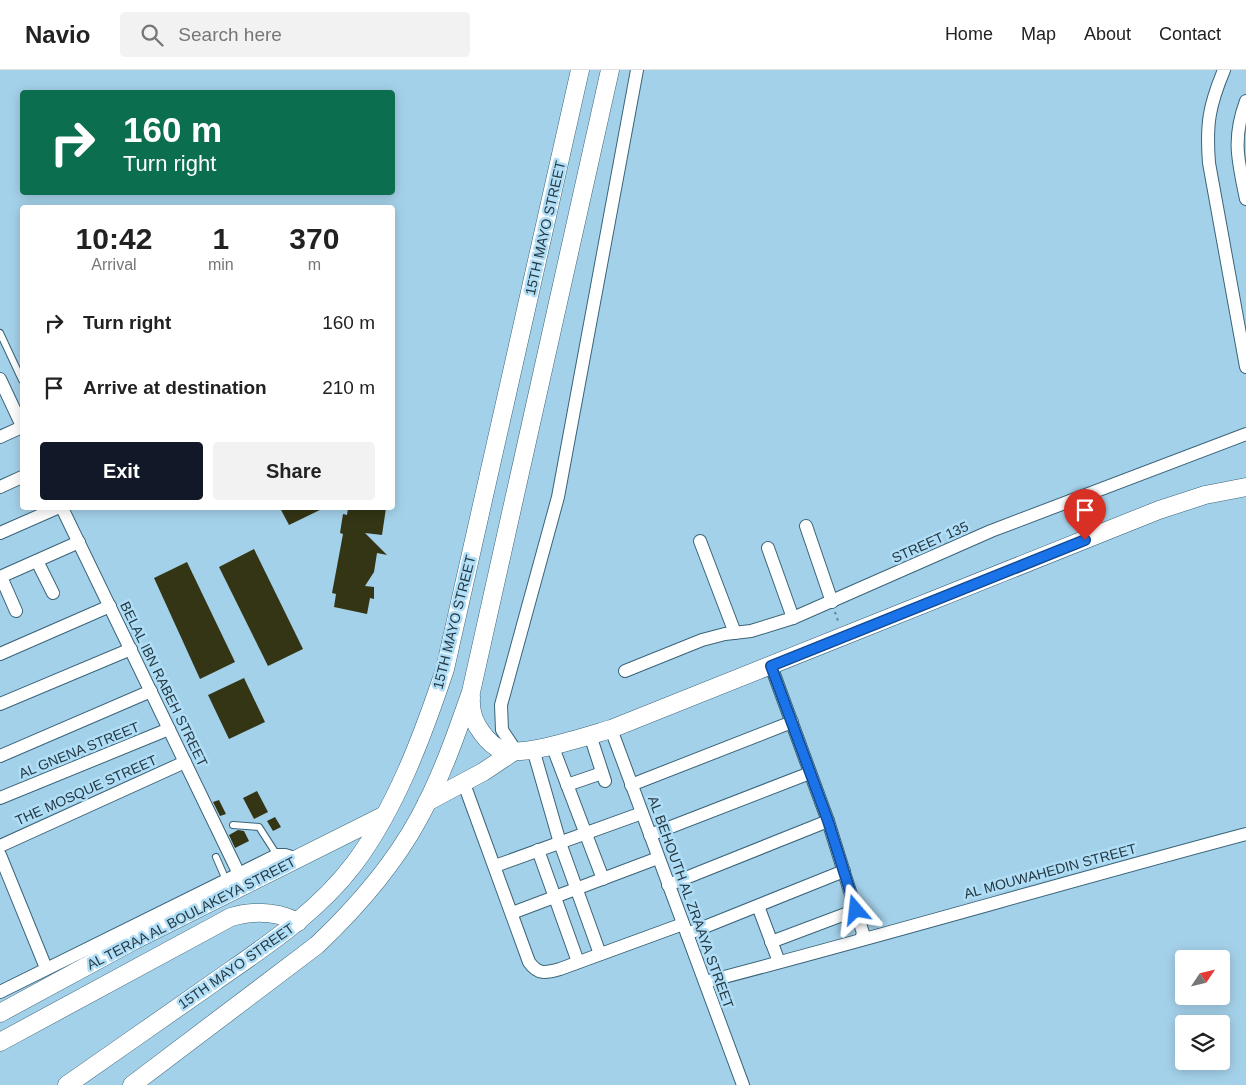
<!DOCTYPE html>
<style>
body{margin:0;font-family:Arial,sans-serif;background:#f2f2f2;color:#222;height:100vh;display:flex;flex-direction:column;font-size:19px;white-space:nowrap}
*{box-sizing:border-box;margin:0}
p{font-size:16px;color:#767676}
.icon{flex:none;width:28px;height:28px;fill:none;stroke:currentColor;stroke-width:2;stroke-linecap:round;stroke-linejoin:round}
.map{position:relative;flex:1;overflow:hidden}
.drawer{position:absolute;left:20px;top:135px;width:375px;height:305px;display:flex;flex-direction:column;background:#fff;border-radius:5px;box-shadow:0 2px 12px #0003}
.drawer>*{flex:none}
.top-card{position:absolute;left:20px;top:20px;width:375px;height:105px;border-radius:5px;box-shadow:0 2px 12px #0003;background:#0b6e4f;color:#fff;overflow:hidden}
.needle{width:32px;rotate:55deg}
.tools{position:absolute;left:1175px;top:880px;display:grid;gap:10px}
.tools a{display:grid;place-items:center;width:55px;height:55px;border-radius:5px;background:#fff;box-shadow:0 2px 12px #0003;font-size:25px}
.pin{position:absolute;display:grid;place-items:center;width:42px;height:42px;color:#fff;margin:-51px -21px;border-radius:50% 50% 50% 0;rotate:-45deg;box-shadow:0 0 5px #0007}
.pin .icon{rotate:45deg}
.me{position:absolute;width:55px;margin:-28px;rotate:343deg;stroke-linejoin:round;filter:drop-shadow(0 0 4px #0008)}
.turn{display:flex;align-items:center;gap:18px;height:105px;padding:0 20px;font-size:22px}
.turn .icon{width:65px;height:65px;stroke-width:2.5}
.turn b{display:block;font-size:35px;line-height:42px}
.eta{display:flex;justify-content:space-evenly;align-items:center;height:85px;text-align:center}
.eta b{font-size:30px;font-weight:700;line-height:35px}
.cta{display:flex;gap:10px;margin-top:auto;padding:10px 20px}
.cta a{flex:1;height:58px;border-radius:5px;background:#111827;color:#fff;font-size:20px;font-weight:700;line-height:58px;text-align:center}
.cta a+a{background:#f2f2f2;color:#222}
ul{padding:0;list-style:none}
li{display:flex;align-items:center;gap:15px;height:65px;padding:0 20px}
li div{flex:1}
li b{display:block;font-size:19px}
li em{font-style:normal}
header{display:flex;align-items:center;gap:30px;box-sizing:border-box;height:70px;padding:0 25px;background:#fff;border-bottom:1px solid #e0e0e0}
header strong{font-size:24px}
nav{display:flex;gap:28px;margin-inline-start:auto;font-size:18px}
.search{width:350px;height:45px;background:#f2f2f2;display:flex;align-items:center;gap:12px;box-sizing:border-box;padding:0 18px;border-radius:5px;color:#767676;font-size:19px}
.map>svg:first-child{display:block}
</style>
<header>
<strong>Navio</strong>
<div class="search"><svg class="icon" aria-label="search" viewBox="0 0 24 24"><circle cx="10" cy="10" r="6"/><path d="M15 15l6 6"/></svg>Search here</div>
<nav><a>Home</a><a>Map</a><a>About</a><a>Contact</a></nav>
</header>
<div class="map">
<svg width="1246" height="1015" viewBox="0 0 1246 1015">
<rect width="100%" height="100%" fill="#a4d1ea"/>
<g fill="#333515">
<path d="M280,438H324L289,455Z"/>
<path d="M348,438H386L382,465L365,463L387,485L377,483L374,502L365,516L374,517V529L370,528L367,544L334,537L336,524L332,523L343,464L340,463L343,444L347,445Z"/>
<path d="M254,479L303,579L268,596L219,497Z"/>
<path d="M187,492L235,592L200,609L154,508Z"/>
<path d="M244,608L265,652L229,669L208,625Z"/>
<path d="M257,721L268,742L254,749L243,728Z"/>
<path d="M219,730L226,744L220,746L213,732Z"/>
<path d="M275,747L281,757L273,761L267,751Z"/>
<path d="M238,760L244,761L249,771L235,778L229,765Z"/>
</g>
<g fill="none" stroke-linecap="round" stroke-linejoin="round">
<defs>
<g id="lane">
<path d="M0,263L22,310"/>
<path d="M233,755L259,757L277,785"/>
<path d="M216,787L226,810"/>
</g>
<g id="street">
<path d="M1224,0C1209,36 1206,54 1209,93L1246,297"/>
<path d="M1246,31C1232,69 1238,90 1246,129"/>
<path d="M0,309L22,356"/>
<path d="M0,367L22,357"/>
<path d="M0,417L22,407"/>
<path d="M62,438L239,804"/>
<path d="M806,456L832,532"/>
<path d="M0,463L57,438"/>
<path d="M700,471L735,563"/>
<path d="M768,478L793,548"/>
<path d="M37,491L53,523"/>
<path d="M0,507L79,472"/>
<path d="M1,507L16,541"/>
<path d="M0,584L110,536"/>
<path d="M771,596L828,751L863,863L861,869"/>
<path d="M625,601L702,570L725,564L751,561L793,548L991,461L1246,364"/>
<path d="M0,634L131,579"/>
<path d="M611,659L743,1015"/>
<path d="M590,665L605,711"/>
<path d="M552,675L603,809"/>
<path d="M533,679L560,773L600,884"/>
<path d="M516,681L502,660L501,635L558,427L637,0"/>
<path d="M0,686L151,621"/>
<path d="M463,711L529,892C538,905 546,903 560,899L683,854"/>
<path d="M567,715L602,703"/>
<path d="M631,715L792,652"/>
<path d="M0,728L169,659"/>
<path d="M650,765L810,703"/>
<path d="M0,776L185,692"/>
<path d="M538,780L578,892"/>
<path d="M0,785L46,898"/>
<path d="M495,796L642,743"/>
<path d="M668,815L828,751"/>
<path d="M758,836L779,892"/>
<path d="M512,843L658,788"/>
<path d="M687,864L844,801"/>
<path d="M771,872L856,840"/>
<path d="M705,912C886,865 1065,812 1246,764"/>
<path d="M0,922L277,785H285L298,789"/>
</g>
<g id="secondary">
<path d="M471,627C470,640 474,653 482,663C487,670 494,677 502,680C525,687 587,666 611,659L1159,440L1205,425L1246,417"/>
<path d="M427,732L483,702L513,682"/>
<path d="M0,943L133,871L383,746"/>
<path d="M0,972L231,847C255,840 276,841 298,852"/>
<path d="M67,1015C116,981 164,947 213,913C264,877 316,844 354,794C396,738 423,665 445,599L580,0"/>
<path d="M132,1015L317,875C356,838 393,796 419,748C441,708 456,665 471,622L610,0"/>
</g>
</defs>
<use href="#lane" stroke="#3a6479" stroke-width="8"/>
<use href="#street" stroke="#3a6479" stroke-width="14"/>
<use href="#secondary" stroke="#3a6479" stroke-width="19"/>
<path stroke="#648494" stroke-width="2" stroke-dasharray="2.5 4" stroke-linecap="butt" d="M835,542L839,554"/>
<use href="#lane" stroke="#fff" stroke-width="6"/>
<use href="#street" stroke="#fff" stroke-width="12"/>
<use href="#secondary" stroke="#fff" stroke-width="18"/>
</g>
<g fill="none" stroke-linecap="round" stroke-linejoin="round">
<defs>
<path id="route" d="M856,840L828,751L771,596L1085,470"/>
</defs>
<use href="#route" stroke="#114b97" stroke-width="12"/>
<use href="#route" stroke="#1a73e8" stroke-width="9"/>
</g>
<g text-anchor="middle" stroke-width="5" stroke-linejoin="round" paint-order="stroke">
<g font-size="14" fill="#263942" stroke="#b1def7">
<text transform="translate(545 158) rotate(-77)" y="5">15TH MAYO STREET</text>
<text transform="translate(930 472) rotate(-24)" y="5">STREET 135</text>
<text transform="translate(454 552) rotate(-76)" y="5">15TH MAYO STREET</text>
<text transform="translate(164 614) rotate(64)" y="5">BELAL IBN RABEH STREET</text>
<text transform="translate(79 680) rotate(-22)" y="5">AL GNENA STREET</text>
<text transform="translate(86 720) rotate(-24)" y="5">THE MOSQUE STREET</text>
<text transform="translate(1050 801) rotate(-15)" y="5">AL MOUWAHEDIN STREET</text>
<text transform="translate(691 832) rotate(70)" y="5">AL BEHOUTH AL ZRAAYA STREET</text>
<text transform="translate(191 843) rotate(-27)" y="5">AL TERAA AL BOULAKEYA STREET</text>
<text transform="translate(236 896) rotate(-35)" y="5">15TH MAYO STREET</text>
</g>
</g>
</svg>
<div class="tools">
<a><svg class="needle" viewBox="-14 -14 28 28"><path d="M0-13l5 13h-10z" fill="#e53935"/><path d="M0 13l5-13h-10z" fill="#767676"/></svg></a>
<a><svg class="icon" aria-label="layers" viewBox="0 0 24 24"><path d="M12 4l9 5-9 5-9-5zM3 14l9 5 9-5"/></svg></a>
</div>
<div class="pin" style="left:1085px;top:470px;background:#d93025"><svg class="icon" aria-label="arrive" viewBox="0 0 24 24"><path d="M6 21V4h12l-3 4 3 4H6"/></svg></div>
<svg class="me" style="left:856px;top:840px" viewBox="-20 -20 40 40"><path d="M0-17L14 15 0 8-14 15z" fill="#1a73e8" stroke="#fff" stroke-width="4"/></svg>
<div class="top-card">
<div class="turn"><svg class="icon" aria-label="right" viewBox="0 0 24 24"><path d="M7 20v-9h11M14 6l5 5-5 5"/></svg><div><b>160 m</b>Turn right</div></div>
</div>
<section class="drawer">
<div class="eta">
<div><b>10:42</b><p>Arrival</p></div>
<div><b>1</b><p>min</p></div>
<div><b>370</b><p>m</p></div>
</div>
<ul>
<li><svg class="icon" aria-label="right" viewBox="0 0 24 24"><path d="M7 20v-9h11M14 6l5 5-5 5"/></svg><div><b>Turn right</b></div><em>160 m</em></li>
<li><svg class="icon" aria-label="arrive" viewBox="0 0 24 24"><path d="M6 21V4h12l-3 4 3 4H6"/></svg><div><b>Arrive at destination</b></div><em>210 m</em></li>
</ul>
<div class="cta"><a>Exit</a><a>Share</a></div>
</section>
</div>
